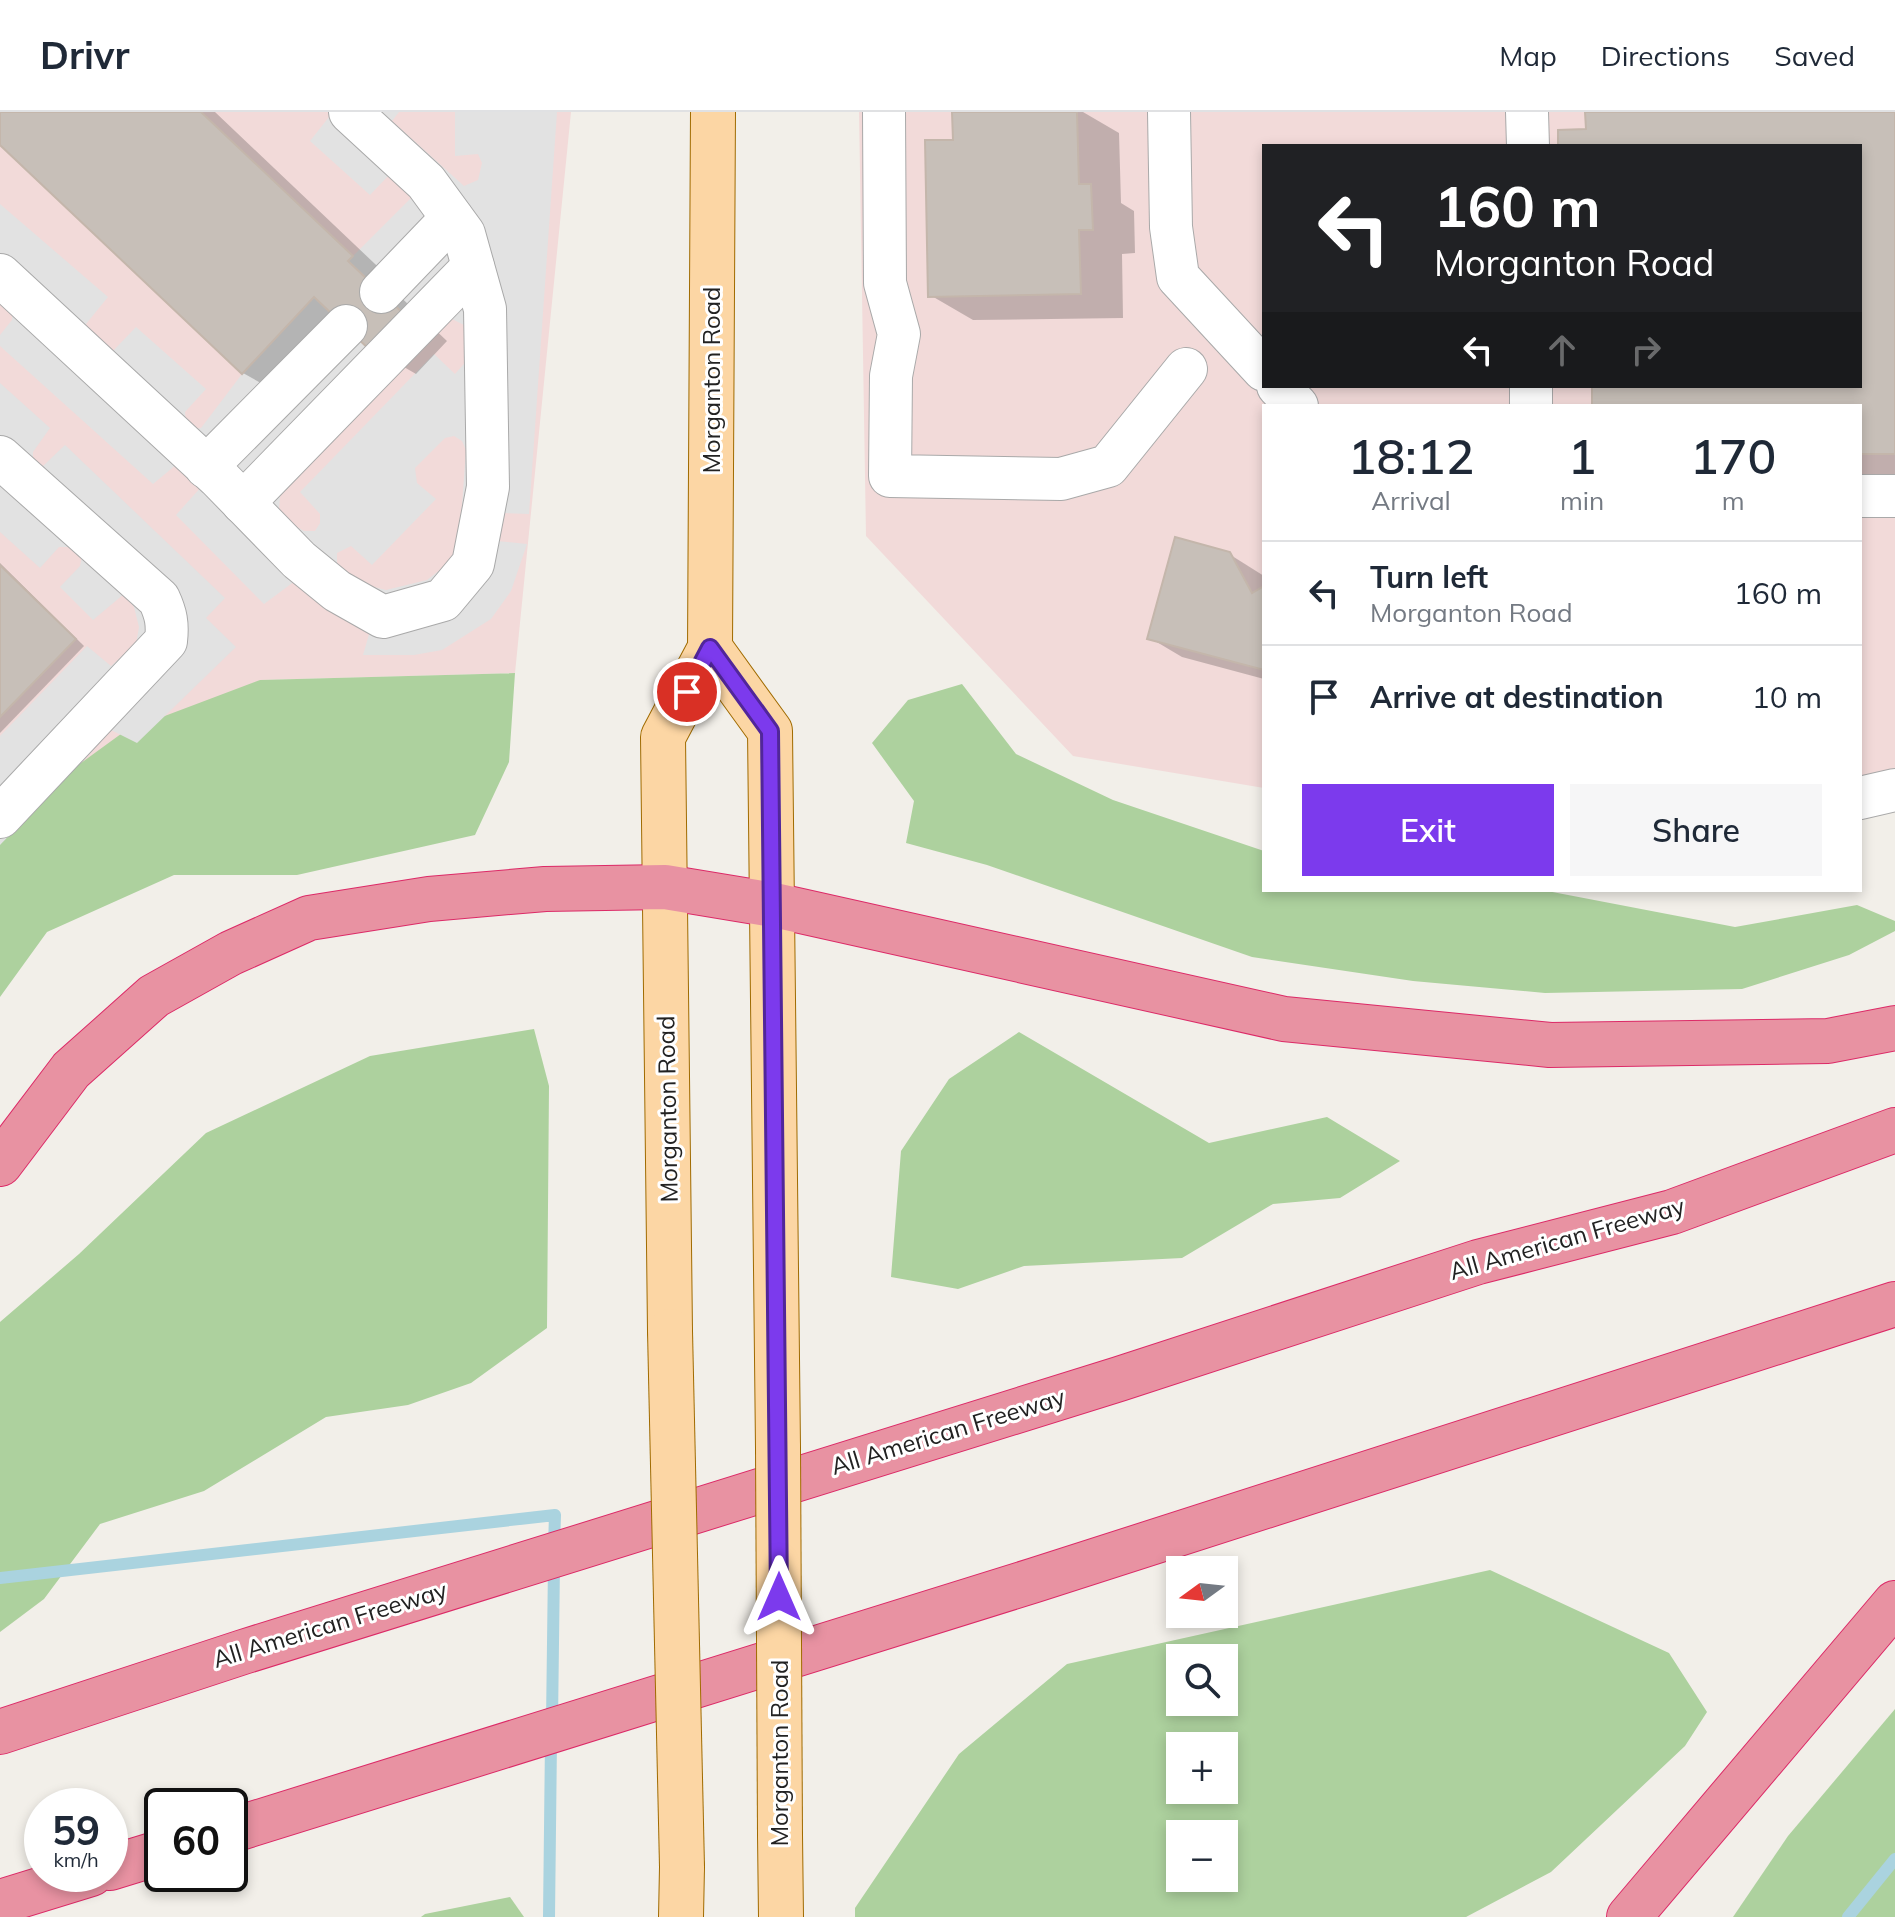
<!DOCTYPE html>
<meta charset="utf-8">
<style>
body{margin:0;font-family:Mulish,sans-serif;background:#f6f6f7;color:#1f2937;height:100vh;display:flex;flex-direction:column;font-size:30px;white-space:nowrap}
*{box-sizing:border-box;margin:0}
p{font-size:26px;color:#747a83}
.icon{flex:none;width:44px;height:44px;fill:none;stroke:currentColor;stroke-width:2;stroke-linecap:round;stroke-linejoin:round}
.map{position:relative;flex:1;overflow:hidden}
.side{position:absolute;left:1262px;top:292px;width:600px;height:488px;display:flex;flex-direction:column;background:#fff;border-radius:0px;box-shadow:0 4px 12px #0003}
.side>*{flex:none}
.hud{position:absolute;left:1262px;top:32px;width:600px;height:244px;border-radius:0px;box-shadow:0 4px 12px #0003;background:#202124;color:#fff;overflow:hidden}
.needle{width:52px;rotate:255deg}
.tools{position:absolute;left:1166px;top:1444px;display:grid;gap:16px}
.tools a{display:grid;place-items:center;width:72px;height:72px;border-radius:0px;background:#fff;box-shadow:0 4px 12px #0003;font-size:40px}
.speed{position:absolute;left:24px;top:1676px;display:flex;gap:16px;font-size:40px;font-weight:700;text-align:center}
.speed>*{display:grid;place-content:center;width:104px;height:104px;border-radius:50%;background:#fff;box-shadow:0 4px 12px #0003;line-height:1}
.speed small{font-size:20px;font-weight:400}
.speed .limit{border:4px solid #111;border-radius:12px;background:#fff;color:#111}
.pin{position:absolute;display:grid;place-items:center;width:68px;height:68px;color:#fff;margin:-34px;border:4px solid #fff;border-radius:50%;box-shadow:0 2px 8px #0007}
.me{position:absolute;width:88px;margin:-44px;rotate:0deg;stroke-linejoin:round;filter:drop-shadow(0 0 6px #0008)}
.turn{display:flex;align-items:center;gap:28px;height:168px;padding:0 40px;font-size:36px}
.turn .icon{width:104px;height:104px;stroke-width:2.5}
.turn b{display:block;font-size:56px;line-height:68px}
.lanes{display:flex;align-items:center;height:76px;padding:0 40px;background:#0003;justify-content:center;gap:40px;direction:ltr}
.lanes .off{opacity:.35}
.eta{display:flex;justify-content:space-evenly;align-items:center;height:136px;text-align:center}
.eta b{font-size:48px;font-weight:600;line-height:56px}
.action{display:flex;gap:16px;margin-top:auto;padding:16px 40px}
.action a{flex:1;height:92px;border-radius:0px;background:#7c3aed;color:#fff;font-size:32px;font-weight:600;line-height:92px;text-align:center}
.action a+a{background:#f6f6f7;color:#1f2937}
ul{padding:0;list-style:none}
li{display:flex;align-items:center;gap:24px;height:104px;padding:0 40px;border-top:2px solid #e0e1e3}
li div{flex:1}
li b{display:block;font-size:30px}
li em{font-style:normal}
header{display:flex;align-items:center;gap:48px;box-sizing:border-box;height:112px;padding:0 40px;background:#fff;border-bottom:2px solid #e0e1e3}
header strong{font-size:38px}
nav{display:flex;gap:44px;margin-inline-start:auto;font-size:28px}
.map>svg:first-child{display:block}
</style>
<header>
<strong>Drivr</strong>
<nav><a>Map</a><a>Directions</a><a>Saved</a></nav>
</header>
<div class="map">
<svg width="1895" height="1805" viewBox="0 0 1895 1805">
<rect width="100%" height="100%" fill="#f2efe9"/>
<g fill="#f2dad9" fill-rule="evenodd">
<path d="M0,0H571L515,561L260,568L0,780Z"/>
<path d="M859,0H1895V700L1860,708V294H1264V676L1073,644L866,424ZM1264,34H1860V274H1264Z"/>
</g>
<g fill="#add19e" fill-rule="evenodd">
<path d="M515,561L509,650L475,723L297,763H174L47,820L0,885V710L125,619L260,568Z"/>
<path d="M962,572L1016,642L1113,688L1264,739V778H1542L1735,815L1857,793L1895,809V819L1849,843L1742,877L1545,881L1413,869L1252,845L987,753L906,731L914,689L872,631L908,588Z"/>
<path d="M534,917L549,974L547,1216L471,1271L408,1293L326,1305L204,1379L100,1412L44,1487L0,1520V1210L79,1142L206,1021L370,944Z"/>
<path d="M1019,920L1209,1031L1327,1005L1400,1049L1340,1086L1273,1092L1182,1146L1024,1154L958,1177L891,1165L901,1039L949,967Z"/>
<path d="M1490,1458L1669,1541L1707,1600L1685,1634L1551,1760L1466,1805H855V1796L959,1642L1067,1552ZM1224,1546V1590H1180V1546ZM1224,1634V1678H1180V1634ZM1180,1722H1224V1766H1180Z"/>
<path d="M1895,1597V1805H1733L1788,1724Z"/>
<path d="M510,1785L524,1805H421L425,1802Z"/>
</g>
<g fill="#e2e2e2" fill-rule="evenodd">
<path d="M333,0H399L392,9L464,74L478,68L482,51L478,42L455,44V0H557L529,402L505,401L498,405L497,429L527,432L511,479L491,507L442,538L414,543H363L370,519L299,466L264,492L176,403L202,374L177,352L153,372L0,234V223L12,208L13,197L0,183V92L108,185L86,212L89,224L112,240L136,215L206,277L185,300L186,310L194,317L201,316L242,262L314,185L405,203L348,149L414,83L390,62L370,83L310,29ZM452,207L464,213L470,245L455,262L434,242L300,380L320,402V411L315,419H304L290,411L279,396L281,375L436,210ZM454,324L462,329L466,338L460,420L457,437L445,454L427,468L386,478L362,472L348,463L337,451V441L351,434L372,453L436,387L417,371L415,356L445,326Z"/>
<path d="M0,271L50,316L33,340V352L42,355L65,333L225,486L206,506L236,535L137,631L111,618L0,733V624L87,534L111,554L136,532L139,515L134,495L124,482L93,508L60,475L80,454L82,445L73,435H59L40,456L0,420Z"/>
</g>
<g fill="#0003">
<path d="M0,0H215L394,170L390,175L447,229L416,262L373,237L351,216L286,285L243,261L0,30Z"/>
<path d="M954,0H1083L1119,21L1121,91L1134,99L1135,141L1122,142L1123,206L973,208L930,183L955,30Z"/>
<path d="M1587,0H1895V366H1860V294H1594V274H1860V34H1560L1588,19Z"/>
<path d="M1229,442L1264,464V567L1182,545L1150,526Z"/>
<path d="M0,451L84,534L0,621Z"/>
</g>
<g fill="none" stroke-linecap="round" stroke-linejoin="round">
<g stroke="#aad3df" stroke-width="12">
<path d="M0,1466L555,1403L554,1434"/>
<path d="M552,1610L554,1452"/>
<path d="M549,1805L551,1628"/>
<path d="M1848,1805L1895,1747"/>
</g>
</g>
<g fill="#c7bfb8" stroke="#c4b6ab" stroke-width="2">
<path d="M0,0H201L353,144L348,149L405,203L371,239L314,185L242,262L0,33Z"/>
<path d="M952,0H1077L1079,72H1091L1093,118H1079L1081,182L928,185L925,28H953Z"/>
<path d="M1585,0H1895V342H1860V294H1592V274H1860V34H1558V18L1586,17Z"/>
<path d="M1175,425L1230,440L1252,481L1264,474V558L1147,527Z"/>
<path d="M0,453L76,527L0,605Z"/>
</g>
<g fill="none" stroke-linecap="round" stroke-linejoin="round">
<defs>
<g id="minor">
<path d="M884,0L885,171L899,222L891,264L890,364L1061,367L1108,354L1186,257"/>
<path d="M1169,0L1171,115L1178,165L1264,258"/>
<path d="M1527,0L1528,34"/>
<path d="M0,163L218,365L299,448L337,479L383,505L443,488L473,452L488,375L485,197L464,122L426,70L350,0"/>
<path d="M381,180L452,106"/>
<path d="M1278,274L1297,294"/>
<path d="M1531,274V294"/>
<path d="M0,345L159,487C166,502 168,512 166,529L0,705"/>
<path d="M206,355L346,214"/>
<path d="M1860,384H1895"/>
<path d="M243,391L473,155"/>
<path d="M1860,686L1895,678"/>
</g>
<g id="major">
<path d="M710,536L770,619L778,1336"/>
<path d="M670,1219L663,625L710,536L713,0"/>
<path d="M780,1723L781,1805"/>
<path d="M681,1805L682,1755"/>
</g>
<g id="highway">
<path d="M0,1052L71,958L154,884L231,841L309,806L429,787L545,777L665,775L774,793L1284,907L1550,933L1828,929L1895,916"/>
<path d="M0,1620L243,1540L1119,1267L1478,1150L1672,1100L1895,1018"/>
<path d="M230,1719L1035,1468L1895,1192"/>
<path d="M110,1756L162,1740"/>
<path d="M0,1790L91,1762"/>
<path d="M1629,1805L1895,1491"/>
</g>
</defs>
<use href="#minor" stroke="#a9a9a9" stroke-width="44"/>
<use href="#major" stroke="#a06b00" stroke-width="46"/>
<use href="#highway" stroke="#dc2a67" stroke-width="46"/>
<use href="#minor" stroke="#fff" stroke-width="42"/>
<use href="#major" stroke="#fcd6a4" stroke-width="44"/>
<use href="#highway" stroke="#e892a2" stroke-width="44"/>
<defs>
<g id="major-bridge">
<path d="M670,1219L682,1755"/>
<path d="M778,1336L780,1723"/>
</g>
</defs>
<use href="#major-bridge" stroke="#a06b00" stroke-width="46" stroke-linecap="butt"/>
<use href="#major-bridge" stroke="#fcd6a4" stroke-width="44"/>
</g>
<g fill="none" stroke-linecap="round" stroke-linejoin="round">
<defs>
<path id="route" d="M687,580L710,536L770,619L779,1485"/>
</defs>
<use href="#route" stroke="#51269a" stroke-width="20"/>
<use href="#route" stroke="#7c3aed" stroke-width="14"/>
</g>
<g text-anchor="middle" stroke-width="6" stroke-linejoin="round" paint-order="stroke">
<g font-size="24" fill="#222" stroke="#fff">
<text transform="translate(712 268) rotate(-90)" y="8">Morganton Road</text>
<text transform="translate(668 997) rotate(-91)" y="8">Morganton Road</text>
<text transform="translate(1567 1127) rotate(-16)" y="8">All American Freeway</text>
<text transform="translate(948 1320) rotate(-17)" y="8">All American Freeway</text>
<text transform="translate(330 1513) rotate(-17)" y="8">All American Freeway</text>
<text transform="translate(780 1641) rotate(-90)" y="8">Morganton Road</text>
</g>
</g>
</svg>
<div class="tools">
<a><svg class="needle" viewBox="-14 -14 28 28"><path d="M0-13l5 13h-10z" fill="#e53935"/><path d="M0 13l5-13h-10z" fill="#747a83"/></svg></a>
<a><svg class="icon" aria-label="search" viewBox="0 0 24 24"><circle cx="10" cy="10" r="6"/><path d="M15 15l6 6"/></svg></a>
<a>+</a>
<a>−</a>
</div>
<div class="speed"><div>59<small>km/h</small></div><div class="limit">60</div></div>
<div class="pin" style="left:687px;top:580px;background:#d93025"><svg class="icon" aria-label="arrive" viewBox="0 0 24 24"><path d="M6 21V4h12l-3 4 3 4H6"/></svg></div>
<svg class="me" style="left:779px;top:1485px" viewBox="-20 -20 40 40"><path d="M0-17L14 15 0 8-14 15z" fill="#7c3aed" stroke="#fff" stroke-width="4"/></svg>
<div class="hud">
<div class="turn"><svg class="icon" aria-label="left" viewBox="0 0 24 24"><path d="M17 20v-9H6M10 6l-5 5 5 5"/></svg><div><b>160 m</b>Morganton Road</div></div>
<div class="lanes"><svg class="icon" aria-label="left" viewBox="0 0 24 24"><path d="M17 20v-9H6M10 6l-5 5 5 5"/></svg><svg class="icon off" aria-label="ahead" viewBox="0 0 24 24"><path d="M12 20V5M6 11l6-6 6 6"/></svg><svg class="icon off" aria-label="right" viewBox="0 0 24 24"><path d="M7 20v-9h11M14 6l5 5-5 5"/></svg></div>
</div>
<section class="side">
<div class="eta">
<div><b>18:12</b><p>Arrival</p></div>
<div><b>1</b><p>min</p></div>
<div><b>170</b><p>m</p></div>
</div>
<ul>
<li><svg class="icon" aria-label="left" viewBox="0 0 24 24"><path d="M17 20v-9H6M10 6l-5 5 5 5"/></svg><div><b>Turn left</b><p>Morganton Road</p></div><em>160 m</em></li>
<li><svg class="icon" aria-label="arrive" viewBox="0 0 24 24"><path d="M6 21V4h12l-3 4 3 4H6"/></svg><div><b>Arrive at destination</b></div><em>10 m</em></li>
</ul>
<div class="action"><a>Exit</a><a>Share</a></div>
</section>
</div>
